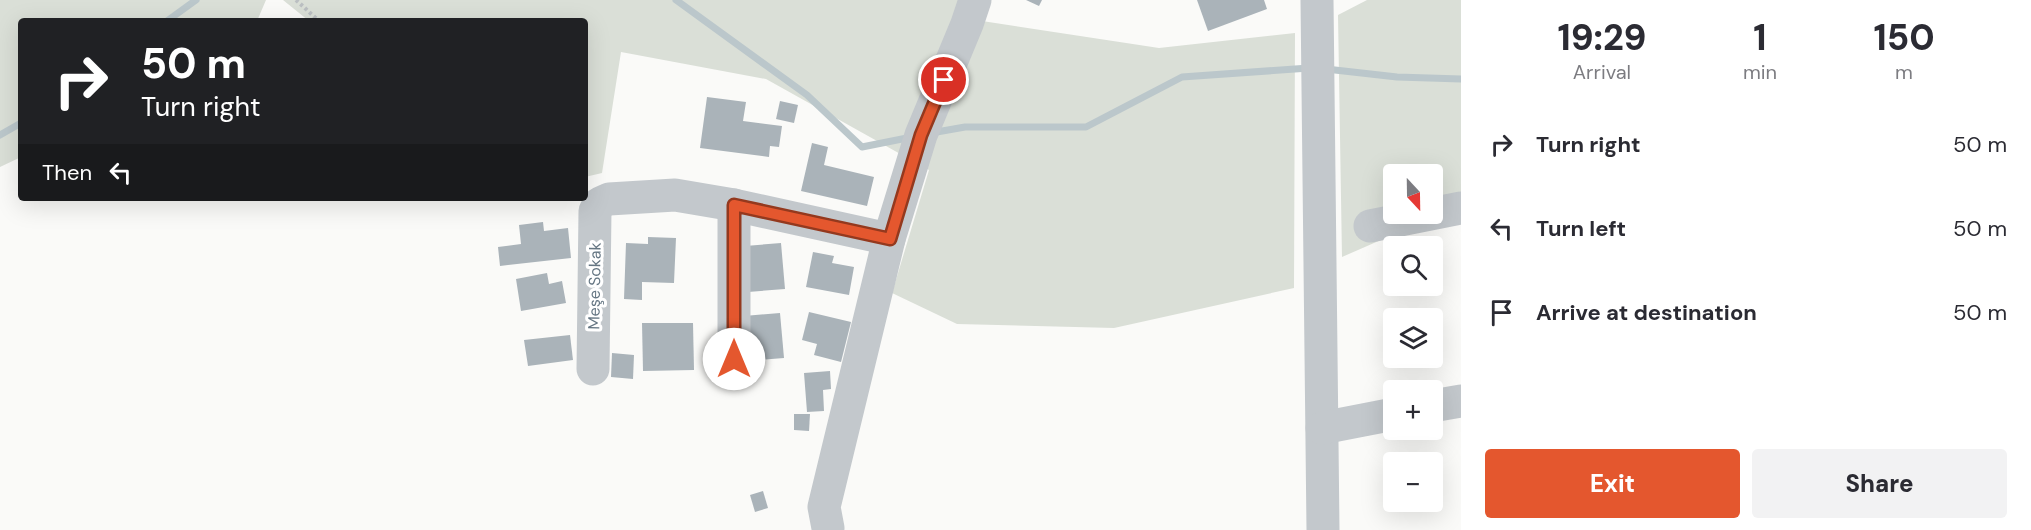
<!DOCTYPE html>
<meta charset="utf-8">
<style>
body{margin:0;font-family:"DM Sans",sans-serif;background:#f2f2f3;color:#2b2b33;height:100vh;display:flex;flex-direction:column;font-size:22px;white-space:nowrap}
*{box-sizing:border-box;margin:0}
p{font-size:20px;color:#7c7c81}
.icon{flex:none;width:33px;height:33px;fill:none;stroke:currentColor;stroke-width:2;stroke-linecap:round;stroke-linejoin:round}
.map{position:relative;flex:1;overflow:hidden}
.sheet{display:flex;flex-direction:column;background:#fff;width:570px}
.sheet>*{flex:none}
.banner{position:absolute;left:18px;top:18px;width:570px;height:183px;border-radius:6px;box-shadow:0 6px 24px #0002;background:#202124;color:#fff;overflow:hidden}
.needle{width:39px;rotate:158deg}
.controls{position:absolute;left:1383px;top:164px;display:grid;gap:12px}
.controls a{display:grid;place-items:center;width:60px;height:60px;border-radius:6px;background:#fff;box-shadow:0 6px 24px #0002;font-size:30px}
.pin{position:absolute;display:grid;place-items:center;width:51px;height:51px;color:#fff;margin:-26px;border:3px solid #fff;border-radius:50%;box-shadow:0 2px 6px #0007}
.me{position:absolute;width:66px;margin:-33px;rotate:0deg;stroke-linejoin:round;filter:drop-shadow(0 0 4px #0008)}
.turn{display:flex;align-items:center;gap:21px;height:126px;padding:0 24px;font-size:27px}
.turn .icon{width:78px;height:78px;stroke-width:2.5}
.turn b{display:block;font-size:42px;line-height:51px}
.then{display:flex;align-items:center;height:57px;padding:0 24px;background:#0003;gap:12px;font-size:22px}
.eta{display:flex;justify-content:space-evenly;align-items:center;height:102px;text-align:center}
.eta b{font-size:36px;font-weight:800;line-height:42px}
.cta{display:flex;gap:12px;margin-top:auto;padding:12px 24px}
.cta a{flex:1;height:69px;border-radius:6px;background:#e4572e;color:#fff;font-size:24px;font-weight:800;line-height:69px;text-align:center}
.cta a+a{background:#f2f2f3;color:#2b2b33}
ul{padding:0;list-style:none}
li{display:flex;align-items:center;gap:18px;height:84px;padding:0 24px}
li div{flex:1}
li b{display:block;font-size:22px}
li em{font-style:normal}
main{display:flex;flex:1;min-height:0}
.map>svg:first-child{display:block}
</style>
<main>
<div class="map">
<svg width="1461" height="530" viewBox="0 0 1461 530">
<rect width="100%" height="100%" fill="#fafaf8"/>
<g fill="#dadfd7" fill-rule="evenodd">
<path d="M0,0H266L257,21H21V157L0,167Z"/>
<path d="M283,0H961L956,17L1159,48L1295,33L1294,288L1114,328L957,324L892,293L929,170L766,79L621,52L602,173L585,177V21H309Z"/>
<path d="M1367,0H1461V205L1342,257L1338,15ZM1394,174H1432V213H1394Z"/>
</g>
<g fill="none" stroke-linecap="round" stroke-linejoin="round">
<g stroke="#bbc7cb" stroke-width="7">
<path d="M676,0L807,95L862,147L912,137"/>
<path d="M167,21L196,0"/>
<path d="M1326,69L1397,77L1461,79"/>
<path d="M931,133L965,127H1086L1182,77L1309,68"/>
<path d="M0,135L21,123"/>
</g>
</g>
<g fill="#aab3b9">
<path d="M1026,0H1042L1039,6Z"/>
<path d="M1197,0H1264L1267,9L1208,31Z"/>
<path d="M707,97L746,102L743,121L782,126L779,147L770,146L769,157L700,148Z"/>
<path d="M780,101L798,105L794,123L776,119Z"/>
<path d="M812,143L828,147L824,165L874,177L867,206L801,191Z"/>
<path d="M543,222L544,231L568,228L571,258L500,266L498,247L521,244L519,225Z"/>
<path d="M648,237L676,238L674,283L642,282V300L624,299L626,243L648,244Z"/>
<path d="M781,243L785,289L748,292L745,246Z"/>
<path d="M813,252L834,256L832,263L854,267L849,295L806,287Z"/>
<path d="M547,273L549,284L562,281L566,303L521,311L516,279Z"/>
<path d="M809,312L851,322L841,362L814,355L817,344L802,340Z"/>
<path d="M780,313L784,358L748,361L744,316Z"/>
<path d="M642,323H693L694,370L643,371Z"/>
<path d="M570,335L573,360L528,366L524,340Z"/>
<path d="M612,353L634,355L633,379L611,377Z"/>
<path d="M830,371L831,389L823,390L824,411L807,412L804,373Z"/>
<path d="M794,414H810L809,431L794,430Z"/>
<path d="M763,491L768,508L755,512L750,495Z"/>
</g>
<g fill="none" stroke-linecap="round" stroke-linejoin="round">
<path stroke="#bbbfc2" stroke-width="4" stroke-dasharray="3 3" stroke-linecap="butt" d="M296,0L319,21"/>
<g stroke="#c3c8cc" stroke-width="33">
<path d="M1317,0L1323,530"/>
<path d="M1370,226L1461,208"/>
<path d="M734,359V205"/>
<path d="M593,369L595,211L600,203L609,199L675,195L734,205L889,239"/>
<path d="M1432,406L1461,401"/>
<path d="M1322,428L1394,414"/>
<path d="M828,528L824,507L889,239L921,135L967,24L975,0"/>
</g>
</g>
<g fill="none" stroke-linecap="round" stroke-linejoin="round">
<defs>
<path id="route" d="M734,359V205L890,239L921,135L944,80"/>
</defs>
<use href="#route" stroke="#94391e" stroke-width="15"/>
<use href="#route" stroke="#e4572e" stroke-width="10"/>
</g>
<g text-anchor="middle" stroke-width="6" stroke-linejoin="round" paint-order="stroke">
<g font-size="16" fill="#657683" stroke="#fff">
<text transform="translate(594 286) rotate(-89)" y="6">Meşe Sokak</text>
</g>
</g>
</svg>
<div class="controls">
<a><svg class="needle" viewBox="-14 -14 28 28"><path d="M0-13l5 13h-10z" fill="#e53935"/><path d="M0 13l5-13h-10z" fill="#7c7c81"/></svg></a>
<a><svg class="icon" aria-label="search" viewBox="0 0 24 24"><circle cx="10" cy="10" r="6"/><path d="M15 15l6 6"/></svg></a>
<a><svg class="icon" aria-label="layers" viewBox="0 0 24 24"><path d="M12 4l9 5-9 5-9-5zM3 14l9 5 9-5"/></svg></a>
<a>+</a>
<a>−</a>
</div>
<div class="pin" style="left:944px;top:80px;background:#d93025"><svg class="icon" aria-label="arrive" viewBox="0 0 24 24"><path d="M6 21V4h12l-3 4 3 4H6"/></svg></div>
<svg class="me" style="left:734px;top:359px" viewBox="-20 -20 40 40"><circle r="19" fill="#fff"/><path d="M0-13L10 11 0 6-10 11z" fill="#e4572e"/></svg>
<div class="banner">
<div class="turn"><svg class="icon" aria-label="right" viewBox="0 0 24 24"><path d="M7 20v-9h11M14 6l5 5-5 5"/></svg><div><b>50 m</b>Turn right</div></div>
<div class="then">Then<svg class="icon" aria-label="left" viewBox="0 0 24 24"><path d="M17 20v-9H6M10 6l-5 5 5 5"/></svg></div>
</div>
</div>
<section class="sheet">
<div class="eta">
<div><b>19:29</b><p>Arrival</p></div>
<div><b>1</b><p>min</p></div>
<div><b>150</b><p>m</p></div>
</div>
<ul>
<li><svg class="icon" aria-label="right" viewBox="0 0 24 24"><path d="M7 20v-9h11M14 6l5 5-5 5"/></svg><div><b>Turn right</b></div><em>50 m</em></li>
<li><svg class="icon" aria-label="left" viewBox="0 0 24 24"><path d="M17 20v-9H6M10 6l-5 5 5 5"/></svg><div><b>Turn left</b></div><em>50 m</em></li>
<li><svg class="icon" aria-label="arrive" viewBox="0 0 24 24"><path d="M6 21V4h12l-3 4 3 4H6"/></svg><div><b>Arrive at destination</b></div><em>50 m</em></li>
</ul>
<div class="cta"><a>Exit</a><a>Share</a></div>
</section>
</main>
